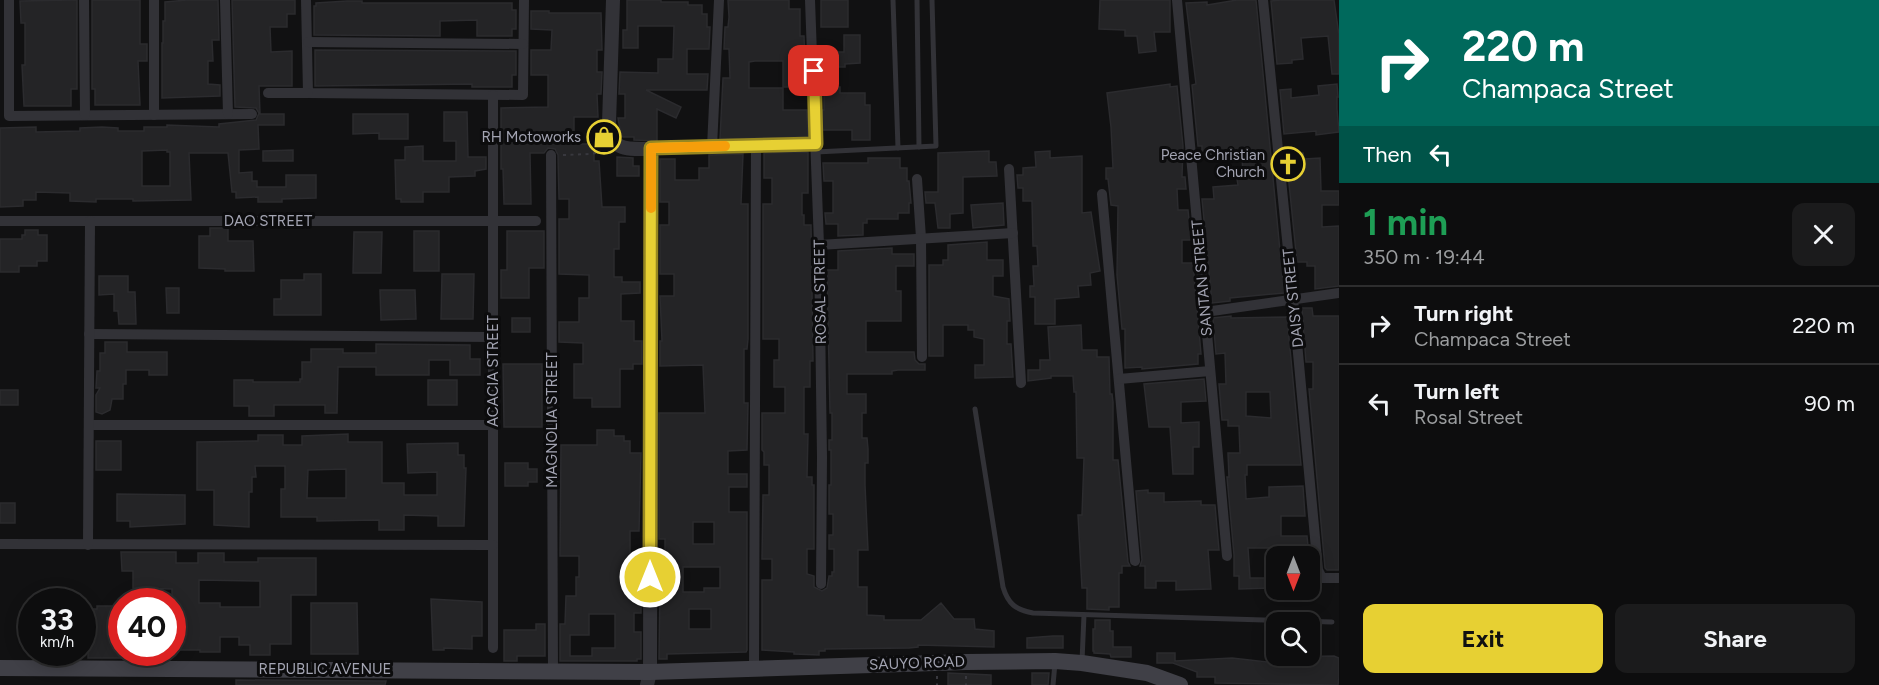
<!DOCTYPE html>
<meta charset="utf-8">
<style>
body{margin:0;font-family:Figtree,sans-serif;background:#1b1b1c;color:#f1f3f6;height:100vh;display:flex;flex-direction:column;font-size:22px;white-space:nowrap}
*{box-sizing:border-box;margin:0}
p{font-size:20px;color:#9a9c9e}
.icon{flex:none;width:33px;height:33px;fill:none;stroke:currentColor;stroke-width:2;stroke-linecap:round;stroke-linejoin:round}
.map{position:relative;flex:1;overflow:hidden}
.drawer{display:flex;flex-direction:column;background:#0d0d0e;width:540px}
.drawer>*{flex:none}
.guide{background:#00695c;color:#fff;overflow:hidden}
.needle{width:39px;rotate:180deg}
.fabs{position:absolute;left:1266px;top:546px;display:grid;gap:12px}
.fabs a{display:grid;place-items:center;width:54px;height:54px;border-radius:12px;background:#0d0d0e;box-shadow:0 3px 15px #0003,0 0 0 2px #2d2d2e;font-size:30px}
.speed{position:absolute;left:18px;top:588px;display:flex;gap:12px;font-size:30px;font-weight:700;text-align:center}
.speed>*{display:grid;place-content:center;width:78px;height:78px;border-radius:50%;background:#0d0d0e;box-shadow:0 3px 15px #0003,0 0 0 2px #2d2d2e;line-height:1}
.speed small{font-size:15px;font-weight:400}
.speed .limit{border:9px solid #d22;background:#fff;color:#111}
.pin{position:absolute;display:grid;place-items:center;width:51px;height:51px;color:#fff;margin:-26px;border-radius:12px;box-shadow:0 3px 9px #0006}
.me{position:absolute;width:66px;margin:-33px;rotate:0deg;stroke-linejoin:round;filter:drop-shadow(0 0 4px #0008)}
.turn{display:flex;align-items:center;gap:21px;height:126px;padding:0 24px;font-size:27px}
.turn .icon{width:78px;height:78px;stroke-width:2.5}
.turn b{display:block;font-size:42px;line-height:51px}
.then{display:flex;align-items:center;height:57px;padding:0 24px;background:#0003;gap:12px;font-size:22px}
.round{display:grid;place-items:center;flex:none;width:63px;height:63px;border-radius:12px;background:#1b1b1c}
.summary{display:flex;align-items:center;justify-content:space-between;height:102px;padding:0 24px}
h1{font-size:36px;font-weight:700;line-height:45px;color:#1e9e55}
.cta{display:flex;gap:12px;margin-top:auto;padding:12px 24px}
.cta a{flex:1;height:69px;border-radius:12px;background:#e7d033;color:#111;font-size:24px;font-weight:700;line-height:69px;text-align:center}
.cta a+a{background:#1b1b1c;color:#f1f3f6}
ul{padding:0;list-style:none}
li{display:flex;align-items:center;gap:18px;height:78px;padding:0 24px;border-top:2px solid #2d2d2e}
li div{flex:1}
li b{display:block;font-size:22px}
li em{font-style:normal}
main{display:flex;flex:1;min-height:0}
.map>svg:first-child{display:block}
</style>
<main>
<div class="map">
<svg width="1339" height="685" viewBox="0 0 1339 685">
<rect width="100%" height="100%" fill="#111112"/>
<g fill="#242426" stroke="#2b2b2e" stroke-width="1.5" fill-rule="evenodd">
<path d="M73,0H77V89H71V106H24L22,65H25V23H21L20,1Z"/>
<path d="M92,0H140V44H147V61H138L140,105H95V89H92Z"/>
<path d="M187,0H218L219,40H212L213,61H208V84L220,85V96L162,98V43H163V21H165V2Z"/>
<path d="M232,0H295V14H287V27H270L271,52L292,51V86H259L260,114H284V125H258L259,149L239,150V173L252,172V181H257V187H286V175H316V198L282,199V202H258V197L236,198V192H232L228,153H189L191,200L133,201V199H96V202L70,201V193L36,192V200H23V206L0,207V128L36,127V132L80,131V128L102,127L118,128V131H144V127H167V125L219,127V124L256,120L259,113L256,108L235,107ZM167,150V152H170V186H142V151Z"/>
<path d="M627,0H661V2H688V5H702V14H707V27H710L709,49H687V74H708L707,90H646L681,107L676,118L657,109V141L634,140V137H623L621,135L618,118H625V94H619L620,72L658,73V59H673L674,26H638V48H623V30H627Z"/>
<path d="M728,0H789V9H800V36H804L805,67H803V87H783V61H755L749,62V88H783V110H807L808,137L720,139L723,78H730L729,49H724L725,27H728L729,17Z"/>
<rect x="821" y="0" width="27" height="27"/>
<path d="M1100,0H1170V32H1154L1156,51L1139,53L1137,36H1125V30L1099,29Z"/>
<path d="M1237,0H1256L1284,293L1230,298V301L1212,303L1202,199H1214L1213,187L1238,185L1237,179H1243L1242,152L1214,151V154H1202V146H1198L1192,85L1196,84L1186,3L1207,2V5Z"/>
<path d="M1281,0H1334L1339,35V74H1332L1328,36L1301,38L1303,59L1292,60V63L1277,64L1271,1Z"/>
<path d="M347,1H362V3H512V10H516V29H512V36H477V20L440,21V36L314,35V6H316V3Z"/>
<path d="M531,11H549V13H601L602,50H597V72H602L601,94H597L598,117H574V144H594V161H599L602,207H625V222H619V249H614V277H622V282H640V293L621,294V321H634V341H642V364H633V369H620V407H592V398H574V364H583V343L559,342V322H579V298H589V275L559,274V219H569V199H559L558,155L555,149L548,148L544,153H530L531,204H504L503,169H501V108L548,107V75H531V50H551L552,30L531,29Z"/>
<path d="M844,35H860V63L845,64V67H820L819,52H844Z"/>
<path d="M315,50L516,51V75H512V87H472V84L315,86Z"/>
<path d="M1170,84V87L1177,86L1183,146L1182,177H1185L1186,189H1177L1178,210H1188L1191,240H1182V263H1193L1201,354H1198V364L1142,369V367L1125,368V329H1122L1117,275L1118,206L1111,205L1108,179H1106V168H1113L1111,127L1107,93Z"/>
<path d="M1337,84L1338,97H1337V109L1339,132L1316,135V131L1284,134L1280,90L1291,89V98L1319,95L1318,86Z"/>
<path d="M824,87H840V93H865V105H870V140H852V130H822V110H824Z"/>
<path d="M444,112H467L468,157H486V169L475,171V176L449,177V192H423V202H401V199H396L395,160H405V147L423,146V161H456V141H444Z"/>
<path d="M353,114H408V139H379V133L353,134Z"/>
<path d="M293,150V161H263V151Z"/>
<path d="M989,151V162H996L997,176L963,177V213L950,214V228H938L935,203H926L925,192H938V153Z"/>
<path d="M1050,151V158L1082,156V213L1091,212L1100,271L1090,273L1091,285L1078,286L1079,297L1055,299V324H1035V297H1030V286H1034L1033,266H1038L1037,246H1033L1032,201H1023V188H1018L1017,175H1023V168L1036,167L1035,152Z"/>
<path d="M808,152V193H802V215H804V225H811L813,361H810V387H804V434H808L807,477H812V485H814V549H807V574L814,576V587L822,591L827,588L829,576H832V572H834V549H829V535H833V514H829V485H831V450H829V440H832V413H830L827,270H838V251L892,248V254H914V266H896V291H901V321H866V352H914L915,360L919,364H925V370H898L892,371V374H847V394H866V413H862V438H867L868,449V463H865V485L868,550H858V587H867V615L884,616V620H921L941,603L954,619H974L975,629L994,631V647L918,645V647L909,648L825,649V651H819V655L794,654V652L762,650V580H772V559H762L763,495H769V465H764V452L762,450V413H785V387H774V360H779V339H763V204H772V178H764V153Z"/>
<path d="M1303,153L1304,159L1320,158L1321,191H1339V205H1322V227L1339,226V286L1315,289V266H1307V262H1297L1286,154Z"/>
<path d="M743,154L741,204H748V339L747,349H744V403H748L747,450L728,451V474H747V487H729V512H747V650L746,652L667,654V659H659L660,589H664L665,571V539H659V413H705L703,365L660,366V341H662L660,296H674V274H660V225H669V202H660V159H675V180H699V168H709V155ZM693,522H714V544H693ZM683,567H720V588H704V592H683ZM689,609H711V629H689Z"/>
<path d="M617,157L633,158V166H639V176H617Z"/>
<path d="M868,158H900V168H907V181H909L911,203H909V213H898V219H867V223H863V235L838,236V224H826L825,213H833V181H824L823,163H868Z"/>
<path d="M1003,203L1004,225L973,228L971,205Z"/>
<path d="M210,228H228V241H253L254,271H225V269L199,268V236H210Z"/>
<path d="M25,230H38V235H47V261H37V266H19V272H0V239H22V235H25Z"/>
<rect x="414" y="231" width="25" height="40"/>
<path d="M507,231H544V268H529V298H501V270H507Z"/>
<path d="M354,232H382L381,273H353Z"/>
<path d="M987,242V260H1003V276H993V296L1009,299L1010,321H1007V344H1011L1013,377L975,378V365H984V339L974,337V330H968V325H943V356H929V265H943V260H948V245Z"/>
<path d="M304,274H321V315H274V299H281V280H304Z"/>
<path d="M442,274H474L473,319H441Z"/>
<path d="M99,276H128V292H135L136,324H119L118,311H114V294L99,295Z"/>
<path d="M166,288H179V313H167Z"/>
<path d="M380,290H415L416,319L381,320Z"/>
<path d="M1302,308H1312L1313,316H1339V570H1327L1325,568L1309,389H1313V362H1306Z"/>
<path d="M1231,316V318L1287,317L1301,465H1247V475H1245L1246,499L1269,497V487L1303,486L1305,516H1281V536H1307L1309,556H1275V548H1248L1250,578H1276V588L1239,589V576H1234V555L1227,477H1229L1228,453H1240L1239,426H1228V420H1222L1219,384H1226L1225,353L1216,354L1213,318ZM1246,392H1270L1271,418L1246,416Z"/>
<rect x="512" y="318" width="18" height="14"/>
<path d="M1081,325L1082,350H1097V357H1109L1110,394H1112L1113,402V460H1118L1128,562L1130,566H1122V573H1119V607H1109V610L1087,609V588H1082L1078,515H1082L1084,458H1077L1076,392H1074L1073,376H1051V378L1028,381V370H1040V360H1050L1048,327Z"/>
<path d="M105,342H127V352H167V375H149V370H126V384H123V399H112L110,410L102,414L96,412V395L100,388H96L97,371H100V353H105Z"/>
<path d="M376,344L470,345V359H480V375H450V360H429V375H376V367H338L337,413H325V405H274V416H249V406H234V380H253V382H300V379H302V362H311V349H343V353H376Z"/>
<path d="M503,364H542V427H504Z"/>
<path d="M1204,379L1206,401L1181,402V423L1199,422V447H1193V474H1173L1170,427H1149L1144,384Z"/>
<rect x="428" y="380" width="29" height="25"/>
<rect x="0" y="390" width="18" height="15"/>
<path d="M597,430H614V436H624V441H630V453H641L639,531H630V566H639V601H641V613H634V632H641V659H637V661H560V624H565L566,596H576V577H579V556H560L561,445H597ZM589,614H615V648H592V656H570V635H589Z"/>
<path d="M348,434V442H382V483H404V495H437V472L408,473L407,444L458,443V455H464V468H466L464,526H438V516L404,515V530H379V520L317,521V517H281V489H285V466H255L256,477H252V492H249V527L214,525V490H197V442L258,441V435H283V445H302V436ZM346,469V498H307L308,470Z"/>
<rect x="96" y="441" width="25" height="29"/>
<path d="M505,463H528V469H537V482H528V486H505Z"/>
<path d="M1148,490V493H1164V502L1201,501V505H1215L1219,550H1208L1211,589L1176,590V581H1156V588H1145V566H1140L1142,560L1136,491Z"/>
<path d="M117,494L185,495V524L130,527V521H117Z"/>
<rect x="0" y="503" width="15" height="20"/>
<path d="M121,552H176V563H198V553H224V562H258V558H316V595H291V644H270V655H250V645H239V637H220V652H200V650H172V589L133,588V571H122ZM199,580L260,581V607H220V603H199Z"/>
<path d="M431,599L482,602V636H472V649L444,648V650H433Z"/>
<path d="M311,603H357L358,654H311Z"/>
<path d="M97,606H122V658H88L89,609H97Z"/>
<path d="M1095,620H1110V631H1113V647H1131V657H1111L1110,654L1094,653V651H1093V629H1095Z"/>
<path d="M536,624H545V656H517V661H504V630H536Z"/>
<path d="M1053,636H1063V648H1027V638Z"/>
<path d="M1157,653H1175V661L1232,658L1267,662V659H1275V657L1334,656L1339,658V676L1338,685L1215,683V677H1197V672L1173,663H1157Z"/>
<path d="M948,673L991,675V685H948Z"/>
<path d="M1032,673H1049L1048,685H1032Z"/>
<path d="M236,680L386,681L385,685H236Z"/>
</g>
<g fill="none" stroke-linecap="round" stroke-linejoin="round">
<g stroke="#38383e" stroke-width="2" stroke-dasharray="3 4.5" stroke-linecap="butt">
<path d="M563,155L591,154L605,151"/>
<path d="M937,676V685"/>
<path d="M966,676V685"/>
</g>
<g stroke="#323237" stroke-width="5">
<path d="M893,0L898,148"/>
<path d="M917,0L919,147"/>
<path d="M816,152L936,146L932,0"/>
<path d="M975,409L1003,587C1008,604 1016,610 1033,613L1332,622"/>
<path d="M1082,661L1084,615"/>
<path d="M1053,685L1055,663"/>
</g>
<g stroke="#323237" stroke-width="10">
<path d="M9,0V116L252,114"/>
<path d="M84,0L85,115"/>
<path d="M154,0V115"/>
<path d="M225,0L228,114"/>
<path d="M306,0L308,93L523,95L524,0"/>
<path d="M810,0L819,245L822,457L821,584"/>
<path d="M1177,0L1227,556"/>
<path d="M1263,0L1293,299L1318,570L1322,578H1339"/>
<path d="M308,42L523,44"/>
<path d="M268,93H308"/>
<path d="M493,95V648"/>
<path d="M712,147L719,0"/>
<path d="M651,149L816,144"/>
<path d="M551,155L553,671"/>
<path d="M1009,169L1021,383"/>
<path d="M917,179L921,238L922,357"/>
<path d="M1102,194L1135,561"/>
<path d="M0,221H536"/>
<path d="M819,245L1013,233"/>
<path d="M1205,312L1339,293"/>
<path d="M89,334L492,337"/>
<path d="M1119,379L1210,371"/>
<path d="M89,425H493"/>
<path d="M0,544L493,545"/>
<path d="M88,545L90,221"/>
<path d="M754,668L756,146"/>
</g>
<path stroke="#323237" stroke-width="14" d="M613,0L609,123C611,152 627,149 651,149L650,672L647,685"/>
<path stroke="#404047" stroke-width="16" d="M0,668L650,672L966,662L1055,661L1082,663L1147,673L1180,685"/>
</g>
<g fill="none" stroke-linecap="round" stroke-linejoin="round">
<defs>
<path id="route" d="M650,577L651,148L816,144L814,71"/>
</defs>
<use href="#route" stroke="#968721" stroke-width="15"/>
<use href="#route" stroke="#e7d033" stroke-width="10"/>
<path stroke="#f59e0b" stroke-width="10" d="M651,208V148L725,146"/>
</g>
<defs>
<symbol id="shop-ring" viewBox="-11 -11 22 22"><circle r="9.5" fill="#0c0c0d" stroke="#e7d033" stroke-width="1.5"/><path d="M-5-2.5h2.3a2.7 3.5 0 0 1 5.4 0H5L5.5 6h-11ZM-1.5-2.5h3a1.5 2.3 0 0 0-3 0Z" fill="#e7d033"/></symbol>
<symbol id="church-ring" viewBox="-11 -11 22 22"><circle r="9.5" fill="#0c0c0d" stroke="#e7d033" stroke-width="1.5"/><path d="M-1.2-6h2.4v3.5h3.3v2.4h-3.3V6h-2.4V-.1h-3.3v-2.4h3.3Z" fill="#e7d033"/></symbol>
</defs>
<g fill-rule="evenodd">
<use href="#shop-ring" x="585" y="118" width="38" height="38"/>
<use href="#church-ring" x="1269" y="145" width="38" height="38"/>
</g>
<g text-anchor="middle" stroke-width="6" stroke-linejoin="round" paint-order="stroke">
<g font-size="15" fill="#a3a4b2" stroke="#0c0c0d" text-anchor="end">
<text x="581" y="142">RH Motoworks</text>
<text x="1265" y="160">Peace Christian<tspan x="1265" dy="17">Church</tspan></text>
</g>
<g font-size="15" fill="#a3a4b2" stroke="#0c0c0d">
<text x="268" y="226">DAO STREET</text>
<text transform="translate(1202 278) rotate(-95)" y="5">SANTAN STREET</text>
<text transform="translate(820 292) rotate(-91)" y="5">ROSAL STREET</text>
<text transform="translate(1293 298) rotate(-96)" y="5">DAISY STREET</text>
<text transform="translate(493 371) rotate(-90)" y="5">ACACIA STREET</text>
<text transform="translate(552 420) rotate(-90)" y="5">MAGNOLIA STREET</text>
<text transform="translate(917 663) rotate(-2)" y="5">SAUYO ROAD</text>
<text x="325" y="674">REPUBLIC AVENUE</text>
</g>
</g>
</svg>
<div class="fabs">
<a><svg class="needle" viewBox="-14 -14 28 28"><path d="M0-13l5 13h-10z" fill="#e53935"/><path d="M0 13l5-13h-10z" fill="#9a9c9e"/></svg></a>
<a><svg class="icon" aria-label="search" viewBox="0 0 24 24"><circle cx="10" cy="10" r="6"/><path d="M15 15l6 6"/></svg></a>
</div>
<div class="speed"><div>33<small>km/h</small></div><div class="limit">40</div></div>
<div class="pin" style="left:814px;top:71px;background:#d93025"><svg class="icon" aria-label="arrive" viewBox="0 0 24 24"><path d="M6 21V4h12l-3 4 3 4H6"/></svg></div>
<svg class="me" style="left:650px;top:577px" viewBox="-20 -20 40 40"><circle r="17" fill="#e7d033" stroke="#fff" stroke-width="3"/><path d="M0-11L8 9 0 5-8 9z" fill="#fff"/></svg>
</div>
<section class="drawer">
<div class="guide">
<div class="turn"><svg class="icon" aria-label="right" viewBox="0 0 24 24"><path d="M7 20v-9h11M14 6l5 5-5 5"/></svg><div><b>220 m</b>Champaca Street</div></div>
<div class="then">Then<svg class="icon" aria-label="left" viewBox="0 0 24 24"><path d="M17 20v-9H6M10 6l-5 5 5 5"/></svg></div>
</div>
<div class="summary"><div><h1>1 min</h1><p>350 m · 19:44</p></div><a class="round"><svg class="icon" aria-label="close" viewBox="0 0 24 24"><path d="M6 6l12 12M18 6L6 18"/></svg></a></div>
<ul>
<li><svg class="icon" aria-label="right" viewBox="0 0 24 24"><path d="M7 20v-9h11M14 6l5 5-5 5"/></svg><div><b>Turn right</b><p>Champaca Street</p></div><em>220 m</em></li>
<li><svg class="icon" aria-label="left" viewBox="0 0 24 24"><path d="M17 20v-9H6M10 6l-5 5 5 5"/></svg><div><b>Turn left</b><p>Rosal Street</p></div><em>90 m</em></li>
</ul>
<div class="cta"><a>Exit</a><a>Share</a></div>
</section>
</main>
